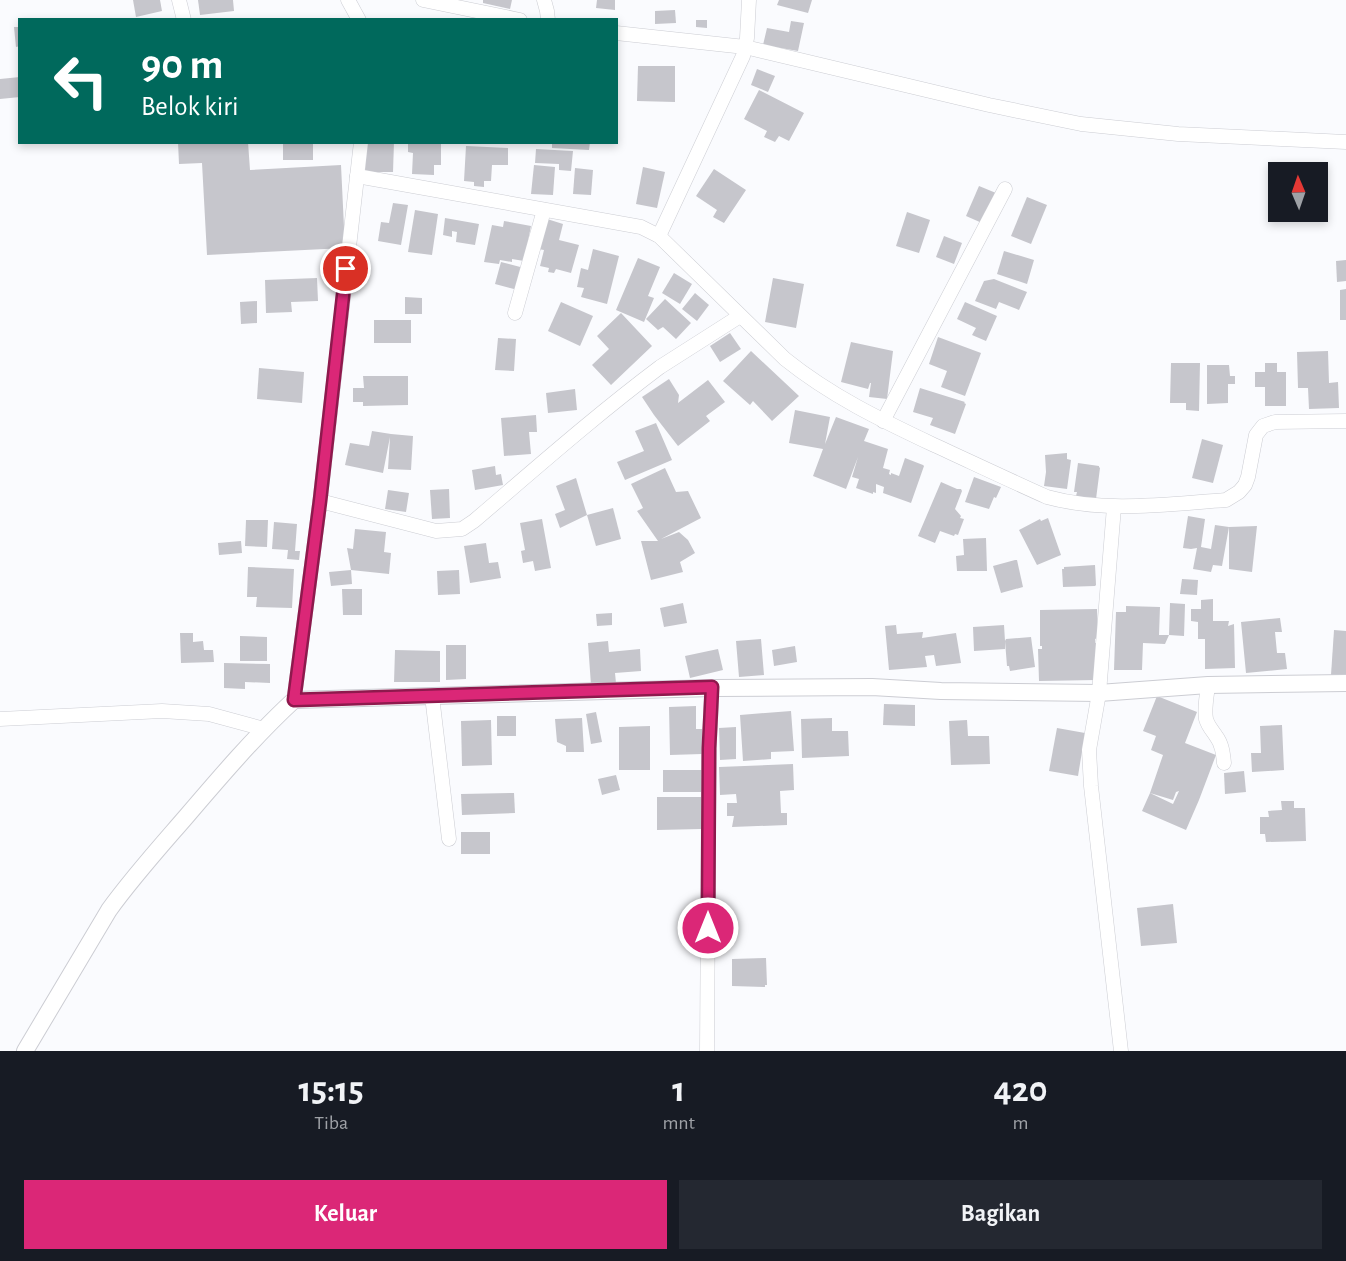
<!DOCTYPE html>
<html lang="id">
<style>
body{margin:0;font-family:"Alegreya Sans",sans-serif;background:#242831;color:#f1f3f6;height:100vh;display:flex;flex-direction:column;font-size:22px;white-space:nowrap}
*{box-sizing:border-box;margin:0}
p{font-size:20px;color:#9ea1a6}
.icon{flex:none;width:33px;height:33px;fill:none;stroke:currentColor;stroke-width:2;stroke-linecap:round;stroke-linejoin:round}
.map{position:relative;height:1051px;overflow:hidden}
.panel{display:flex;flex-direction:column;background:#171b24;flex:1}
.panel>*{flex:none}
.banner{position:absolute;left:18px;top:18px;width:600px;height:126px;border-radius:0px;box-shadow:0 3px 9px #0003;background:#00695c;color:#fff;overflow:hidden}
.needle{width:39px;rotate:358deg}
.tools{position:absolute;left:1268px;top:162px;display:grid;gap:12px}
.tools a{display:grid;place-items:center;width:60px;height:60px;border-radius:0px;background:#171b24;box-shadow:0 3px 9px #0003;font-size:30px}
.pin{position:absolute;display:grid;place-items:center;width:51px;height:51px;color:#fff;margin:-26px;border:3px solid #fff;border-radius:50%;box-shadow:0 2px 6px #0007}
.me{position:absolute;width:66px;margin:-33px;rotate:0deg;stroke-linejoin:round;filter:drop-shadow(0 0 4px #0008)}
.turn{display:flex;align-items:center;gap:21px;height:126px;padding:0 24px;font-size:27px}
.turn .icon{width:78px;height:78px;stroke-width:2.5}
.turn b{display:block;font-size:42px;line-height:51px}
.eta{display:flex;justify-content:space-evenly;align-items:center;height:102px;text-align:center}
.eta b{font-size:36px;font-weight:700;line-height:42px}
.action{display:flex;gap:12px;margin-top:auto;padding:12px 24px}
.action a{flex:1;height:69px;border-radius:0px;background:#db2777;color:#fff;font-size:24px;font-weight:700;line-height:69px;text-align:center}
.action a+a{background:#242831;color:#f1f3f6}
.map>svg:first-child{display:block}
</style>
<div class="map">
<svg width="1346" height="1051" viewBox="0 0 1346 1051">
<rect width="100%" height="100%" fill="#fafbfe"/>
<g fill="#c6c6cc">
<path d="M133,0H160L162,11L136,17Z"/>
<path d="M198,0H233L234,11L200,15Z"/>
<path d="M483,0H512L510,9L483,3Z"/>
<path d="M597,0H615V10L596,8Z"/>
<path d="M779,0H812L808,13L777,5Z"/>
<path d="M675,10L676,23L655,24V11Z"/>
<path d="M696,20H707V28L696,27Z"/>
<path d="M791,21L804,23L798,51L763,45L767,28L789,32Z"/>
<path d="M14,27H20V46L16,47Z"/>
<path d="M638,66H675V102L637,101Z"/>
<path d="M757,69L775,76L768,92L751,85Z"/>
<path d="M20,77V97L0,99V79Z"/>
<path d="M759,90L804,113L789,141L779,136L775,142L764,137L767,131L744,119Z"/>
<path d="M178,142H248L250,170L341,165L345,248L207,255L202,163L179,164Z"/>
<rect x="283" y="142" width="30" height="18"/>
<path d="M366,142H394L393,172H365Z"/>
<path d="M408,142H441V165H434V175L412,174L413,153L408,152Z"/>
<path d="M552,142H590L589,150L552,148Z"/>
<path d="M466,146L508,148V165H492L491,181H484V187L474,186V182L464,181Z"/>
<path d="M536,149L573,151L571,171L559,170V164L535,163Z"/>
<path d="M534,165L555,167L553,195L531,194Z"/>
<path d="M643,167L665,172L657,208L636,204Z"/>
<path d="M575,168L593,170L591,195L573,194Z"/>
<path d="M714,169L746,190L724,223L713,217L717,210L696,196Z"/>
<path d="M979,186L996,193L982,223L966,216Z"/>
<path d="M1027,197L1047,205L1031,244L1011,236Z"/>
<path d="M393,203L408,205L401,245L378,241L381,222L389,223Z"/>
<path d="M415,210L438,214L432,255L408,252Z"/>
<path d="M907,212L930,220L919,253L896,246Z"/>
<path d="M445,218L479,224L475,245L456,242L457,232L452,231V237L443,235Z"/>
<path d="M547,219L563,224L559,240L579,245L571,273L556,269L554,273L548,272L549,268L540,266L544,250L538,249Z"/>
<path d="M504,221L531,226L524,261L512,259V262L500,260L499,264L484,262L492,225L503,227Z"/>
<path d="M944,236L962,243L954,264L936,257Z"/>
<path d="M593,249L619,256L607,304L581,297L584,288L577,287L581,268L588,270Z"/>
<path d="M1004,251L1034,260L1027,284L997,274Z"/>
<path d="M638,258L660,267L648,296L654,298L644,322L616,310Z"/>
<path d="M1346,260V281L1337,282L1336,261Z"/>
<path d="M501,262L524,268L518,290L495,284Z"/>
<path d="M674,273L692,284L680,304L662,293Z"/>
<path d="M317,278L318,301L291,302L292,312L266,313L265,280Z"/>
<path d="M773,278L804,284L796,328L765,322Z"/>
<path d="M994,279L1027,292L1019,310L999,302L996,309L975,301L984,281Z"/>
<path d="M1346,289V320H1340V290Z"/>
<path d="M695,293L709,305L697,321L682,309Z"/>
<path d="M405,297L422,298V314H405Z"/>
<path d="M665,299L691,323L676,339L663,327L658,330L646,319Z"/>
<path d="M257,301V323L241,324L240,302Z"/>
<path d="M561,302L593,316L580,346L548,331Z"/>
<path d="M965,302L997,316L986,341L972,335L976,328L957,319Z"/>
<path d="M621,313L652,346L611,385L592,365L609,349L597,336Z"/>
<rect x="374" y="320" width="37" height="23"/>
<path d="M730,333L741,349L720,362L710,346Z"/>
<path d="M938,337L981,353L965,396L941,387L947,371L929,364Z"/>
<path d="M498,338L516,339L514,371L495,370Z"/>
<path d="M851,342L893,351L887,399L869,397L871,383H870L868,389L841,382Z"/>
<path d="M751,351L799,396L772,421L753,401L750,405L723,381Z"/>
<path d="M1328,351L1329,383L1338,382L1339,408L1309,409L1308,388H1298L1297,352Z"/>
<path d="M1171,363H1200L1199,411L1186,410V403H1170Z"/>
<path d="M1265,363H1277V372H1286V406H1265V387H1255V372H1265Z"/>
<path d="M1207,365H1229L1230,376H1235V384H1228V403L1207,404Z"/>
<path d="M259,368L304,372L302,403L257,399Z"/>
<path d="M363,376H408V405L363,406V402H353V388H364Z"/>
<path d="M669,379L679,395L678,403L708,380L725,402L706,416L710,421L678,446L654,415L642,397Z"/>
<path d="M920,388L965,402L964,403L966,404L955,434L930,425L933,418L913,412Z"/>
<path d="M575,389L577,410L548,413L546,393Z"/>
<path d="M795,410L830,417L825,444L836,417L869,429L864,441L888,449L883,468L890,470L889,474L891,475V473L899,476L905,458L923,465L924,466L911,503L883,493L884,487L876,484V493L873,492V494L856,488L859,479L852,477L858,457L846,489L813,476L823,449L789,443Z"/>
<path d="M536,415L537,432H529L531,454L504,456L501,418Z"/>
<path d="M656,423L672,460L625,480L617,462L644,451L635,431Z"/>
<path d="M372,431L391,434L413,436L411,470L388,469L390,437L383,473L345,465L350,443L369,446Z"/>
<path d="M1202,439L1223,445L1213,483L1192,478Z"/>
<path d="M1067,453V459L1071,460L1067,489L1044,486L1046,472L1045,455Z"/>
<path d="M1078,463L1099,466V467L1100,468L1096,499L1076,496L1077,492H1074Z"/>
<path d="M495,466L496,475L501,474L503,485L475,490L472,470Z"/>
<path d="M665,468L676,492L688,491L701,518L661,539L679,532L688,540L695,553L680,562L683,572L651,580L641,541H658L637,511L643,508L631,484Z"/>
<path d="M974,477L1001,487L996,498L994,497L989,509L965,502Z"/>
<path d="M576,478L587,515L560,528L555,514L565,510L556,486Z"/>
<path d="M941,482L957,489H961L962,491L955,509L961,516L960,518L964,519L958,535L955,534L954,536L940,531L935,543L918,536Z"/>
<path d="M449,489L450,518L432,519L430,490Z"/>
<path d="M388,490L409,493L406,512L385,509Z"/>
<path d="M613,508L621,539L596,546L587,515Z"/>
<path d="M1188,516L1205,519L1201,547L1211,549L1215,525L1229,527L1257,526L1252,572L1229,569V527L1222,566L1213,565L1211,572L1193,569L1197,548L1191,549L1183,548Z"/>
<path d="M1048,518L1061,555L1037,565L1019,530L1040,519L1041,521Z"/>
<path d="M542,519L551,568L535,571L533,561L523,563L521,551L525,550L520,523Z"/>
<path d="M246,520H268L267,547L245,546Z"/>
<path d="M274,522L297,524L295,551H300L299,560L287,559L288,550L272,549Z"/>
<path d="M355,529L386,532L384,552L391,553L389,574L351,570L352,584L331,586L329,572L351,570L347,548L353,549Z"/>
<path d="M986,538L987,571H957L956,556L964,555L963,539Z"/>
<path d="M241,541L242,553L219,555L218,543Z"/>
<path d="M486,543L489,563L498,562L501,578L470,583L464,546Z"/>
<path d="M1015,560H1017L1023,587L1001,593L993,566Z"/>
<path d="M1095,565L1096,585L1095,586L1063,587L1062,569H1064V567Z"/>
<path d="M248,567L294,569L292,608L256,607L257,597H247Z"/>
<path d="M459,570L460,594L438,595L437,571Z"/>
<path d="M1182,579L1198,580L1197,595L1180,594Z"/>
<path d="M342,589H362V615H343Z"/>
<path d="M1213,599V621H1229L1228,626L1234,624L1235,668L1205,669V639H1198V622L1191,621V609H1201V600Z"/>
<path d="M683,603L687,623L664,627L660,608Z"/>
<path d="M1170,603L1185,604L1184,636L1169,635Z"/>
<path d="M1126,606L1160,607L1159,635H1169L1165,644L1143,643L1142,670H1114L1116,612H1126Z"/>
<path d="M1097,609L1098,638L1095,639V643H1097V651H1095V653H1097L1096,680L1039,681L1038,649H1042V646H1040V610Z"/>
<path d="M612,613V625L597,626L596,614Z"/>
<path d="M1280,618L1282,632H1275L1277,653H1285L1287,669L1246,673L1241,622Z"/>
<path d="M896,625L897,634L923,632L922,638L956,633L961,663L936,666L934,655L925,656L927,667L889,670L885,626Z"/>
<path d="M1004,625L1005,641L1006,639L1031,637L1035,667L1010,671L1009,666H1007L1005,641V649L974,651L973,627Z"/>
<path d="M1334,630L1346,631V676L1331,675Z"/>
<path d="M180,633H193V642L203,641L204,650H213L214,662L181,663Z"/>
<path d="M240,636L267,637V661H240Z"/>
<path d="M761,639L764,675L739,677L736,641Z"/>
<path d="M608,641L609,652L640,649L641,671L615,673L616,683L591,685L588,643Z"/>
<path d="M446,645H466V679L446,680Z"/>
<path d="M795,646L797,662L774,666L772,650Z"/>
<path d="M718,649L723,670L690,678L685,656Z"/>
<path d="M395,650L440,651V682H394Z"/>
<path d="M224,663L270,664V683L245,682V689L224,688Z"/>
<path d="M1157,696L1197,712L1185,743L1216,755L1199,800L1186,830L1142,811L1150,793L1173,804L1179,791L1176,792L1173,800L1150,793L1163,755L1151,750L1156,736L1143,731Z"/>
<path d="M884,704L915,705V726L883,725Z"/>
<path d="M696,706V729H702V754L670,755L669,707Z"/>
<path d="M791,711L794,751L771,752V759L743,761L740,715Z"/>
<path d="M596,712L602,742L591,744L586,714Z"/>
<rect x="497" y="716" width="19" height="20"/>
<path d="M582,718L584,752H566V746L557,742L555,719Z"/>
<path d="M832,718V731H848L849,756L802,758L801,719Z"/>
<path d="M491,720L492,765L462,766L461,721Z"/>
<path d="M967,720L968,736H989L990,764L951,765L949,721Z"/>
<path d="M1282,725L1284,770L1252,772L1251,753H1261L1260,726Z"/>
<path d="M650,726V770H619V727Z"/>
<path d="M736,727V759L720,760L719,728Z"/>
<path d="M1057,728L1085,733L1078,776L1049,771Z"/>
<path d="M793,764L794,790L780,791L781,813H787V825L732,827L734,816H727V803H737L736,794L720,795L719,767Z"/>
<path d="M663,770H704L703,792H663Z"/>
<path d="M1244,771L1246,792L1225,794L1224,773Z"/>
<path d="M616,775L620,790L602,795L598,779Z"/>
<path d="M514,793L515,813L462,815L461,794Z"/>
<path d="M657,797H701V829L657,830Z"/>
<path d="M1281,801H1294V808H1305L1306,841L1266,842L1265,834H1260V817H1269L1268,811L1282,810Z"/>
<rect x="461" y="832" width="29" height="22"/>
<path d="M1173,904L1177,943L1141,946L1137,908Z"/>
<path d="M766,958L767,985H765V987L732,986V959Z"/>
</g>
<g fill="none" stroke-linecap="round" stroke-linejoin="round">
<defs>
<g id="minor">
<path d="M179,0L184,20"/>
<path d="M348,0L359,20"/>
<path d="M423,0L520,20"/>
<path d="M544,0L547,11L548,20"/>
<path d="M616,33L745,47L989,105L1081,124L1178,134L1346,142"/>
<path d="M357,176L641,227L659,236L785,359C831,396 881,420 934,445C971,462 1009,480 1047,497C1105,513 1167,504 1226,500L1239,492L1245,485L1248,477L1256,435L1263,426L1275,422L1346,421"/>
<path d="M659,236L743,56L747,38L749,0"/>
<path d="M515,313L544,210"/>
<path d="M883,421L1005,189"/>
<path d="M320,501L436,531L462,529L474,521C535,469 596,415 660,367L740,316"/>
<path d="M1114,507L1099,693L1089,750L1091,786L1121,1051"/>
<path d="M1208,685C1207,696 1204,708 1206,719C1208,726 1212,730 1216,736C1222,744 1223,753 1224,763"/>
<path d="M432,696L449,839"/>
<path d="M294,700L320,501L361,142"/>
<path d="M0,719L162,711L209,714L264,729"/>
<path d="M707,1051L709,748L712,688"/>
</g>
<path id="tertiary" d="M25,1051L109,910C132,878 159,848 185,818C220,777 255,736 294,700L712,688L872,687L941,691L1099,693L1208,685L1346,683"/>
</defs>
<use href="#minor" stroke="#cccdd3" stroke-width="15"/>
<use href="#tertiary" stroke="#cccdd3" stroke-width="18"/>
<use href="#minor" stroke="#fff" stroke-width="14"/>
<use href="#tertiary" stroke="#fff" stroke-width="16"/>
</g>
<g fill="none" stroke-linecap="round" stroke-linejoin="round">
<defs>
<path id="route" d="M346,269L320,501L294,700L712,687L709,748L708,928"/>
</defs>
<use href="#route" stroke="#8e194d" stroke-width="15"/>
<use href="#route" stroke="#db2777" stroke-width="10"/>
</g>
</svg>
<div class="tools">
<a><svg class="needle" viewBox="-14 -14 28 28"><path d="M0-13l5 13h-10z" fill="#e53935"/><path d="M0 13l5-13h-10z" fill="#9ea1a6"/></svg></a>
</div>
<div class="pin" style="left:346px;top:269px;background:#d93025"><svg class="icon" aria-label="arrive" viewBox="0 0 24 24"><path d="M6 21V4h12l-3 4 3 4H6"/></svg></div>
<svg class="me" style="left:708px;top:928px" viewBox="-20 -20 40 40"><circle r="17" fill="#db2777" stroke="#fff" stroke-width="3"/><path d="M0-11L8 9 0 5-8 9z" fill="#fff"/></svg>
<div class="banner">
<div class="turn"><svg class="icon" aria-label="left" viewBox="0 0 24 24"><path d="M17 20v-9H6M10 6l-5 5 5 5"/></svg><div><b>90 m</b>Belok kiri</div></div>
</div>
</div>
<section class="panel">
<div class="eta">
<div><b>15:15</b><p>Tiba</p></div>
<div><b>1</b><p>mnt</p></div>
<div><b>420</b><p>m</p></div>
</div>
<div class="action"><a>Keluar</a><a>Bagikan</a></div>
</section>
